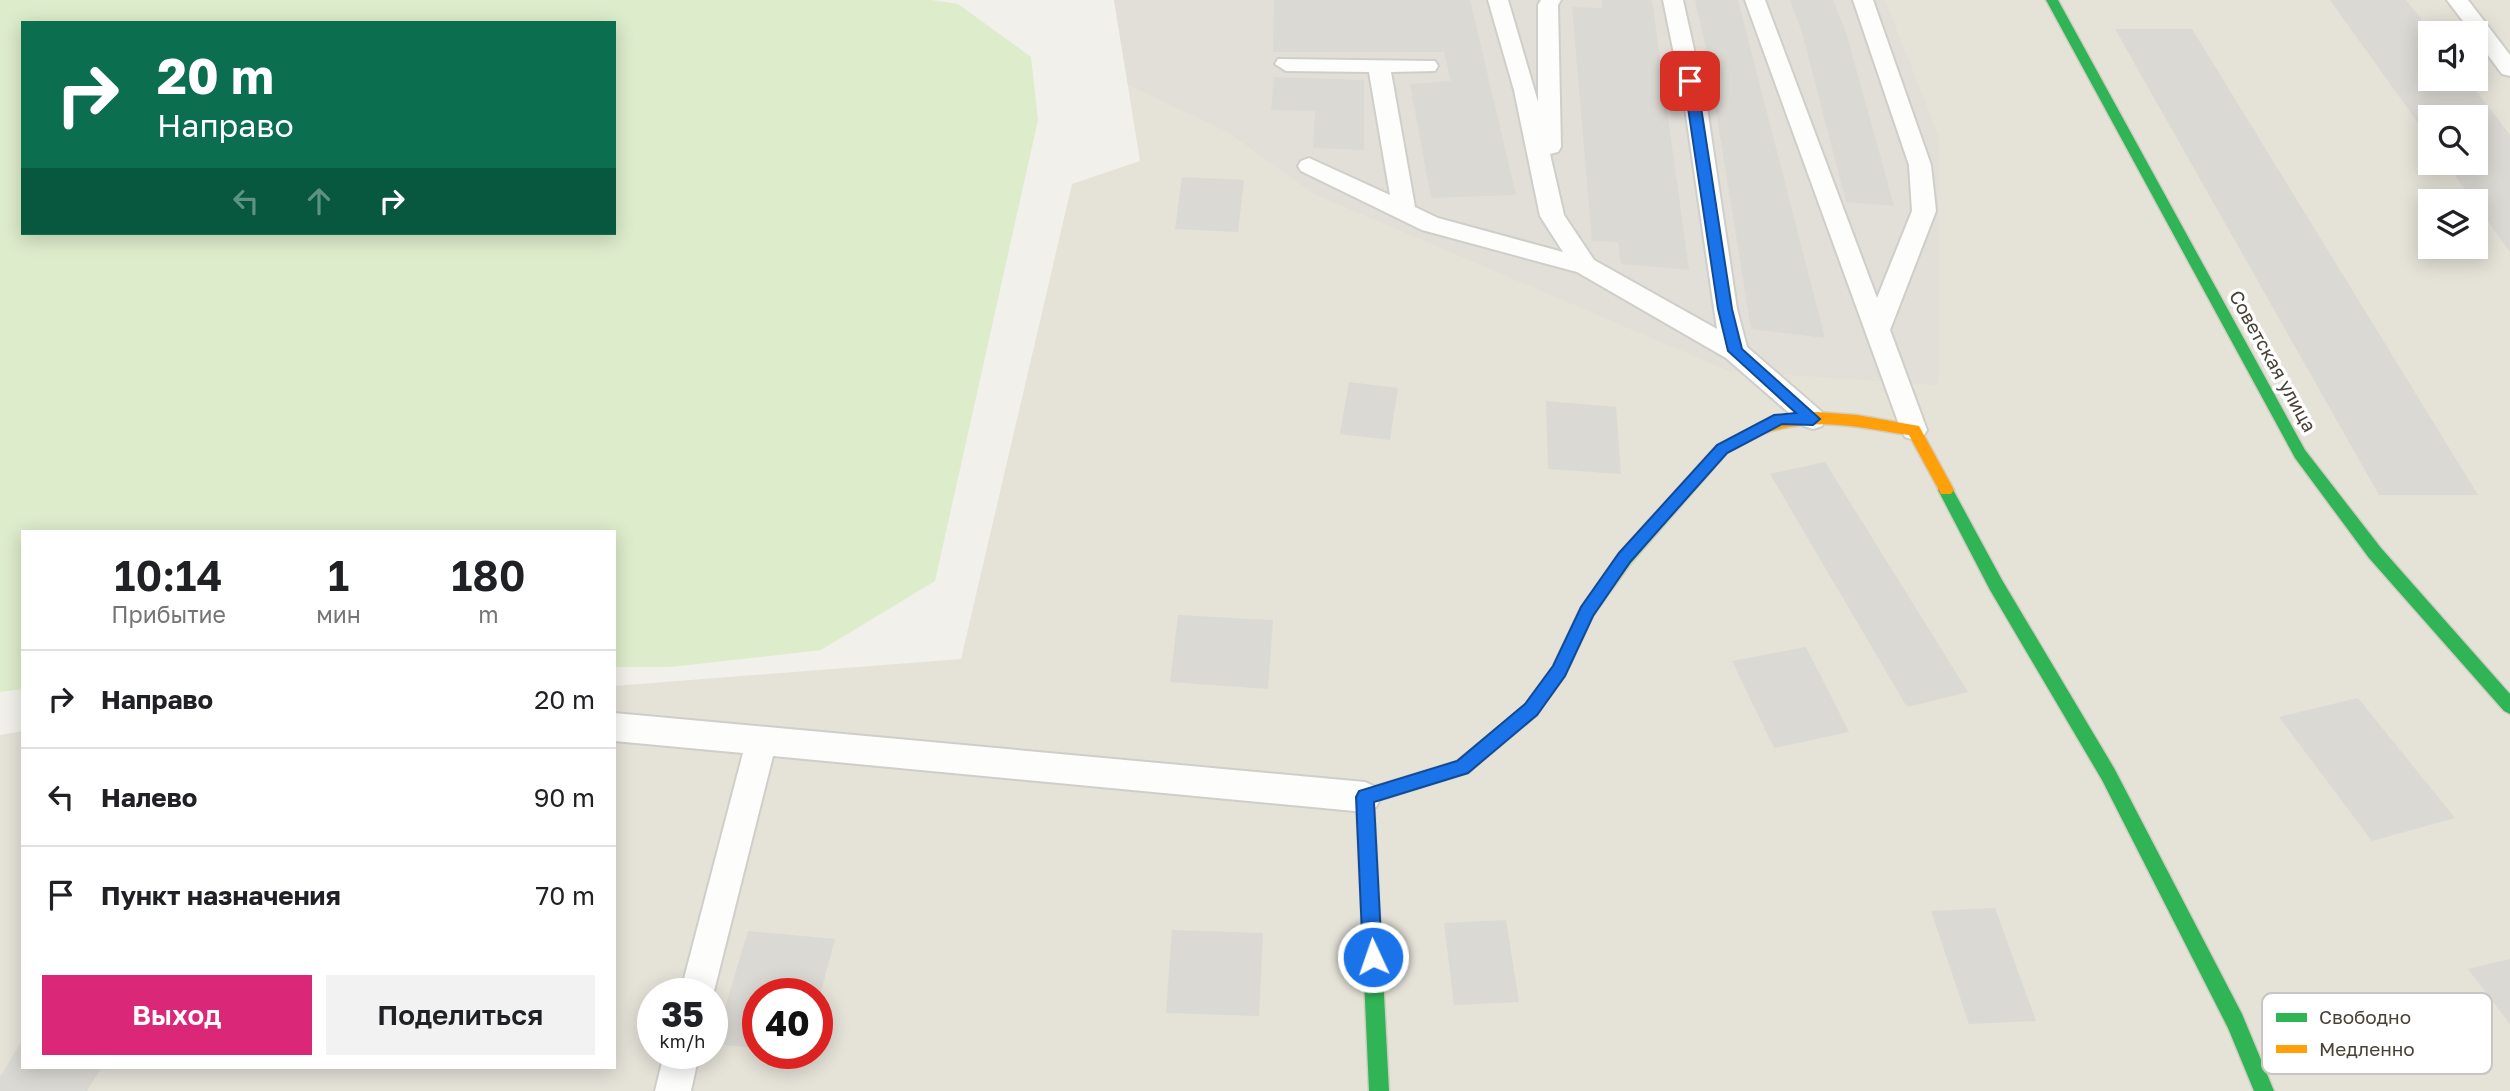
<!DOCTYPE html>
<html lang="ru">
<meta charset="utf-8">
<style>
body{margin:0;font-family:"Golos Text",sans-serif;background:#f2f2f2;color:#202124;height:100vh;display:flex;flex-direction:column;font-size:26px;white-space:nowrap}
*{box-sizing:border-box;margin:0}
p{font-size:23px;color:#757577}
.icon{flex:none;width:38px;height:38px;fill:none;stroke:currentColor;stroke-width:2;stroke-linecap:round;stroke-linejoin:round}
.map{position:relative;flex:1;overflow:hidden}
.side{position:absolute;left:21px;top:530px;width:595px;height:539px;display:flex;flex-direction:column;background:#fff;border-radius:0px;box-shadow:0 4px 18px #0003}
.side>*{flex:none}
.hud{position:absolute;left:21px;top:21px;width:595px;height:214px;border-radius:0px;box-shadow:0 4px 18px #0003;background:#0b6e4f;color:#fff;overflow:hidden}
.controls{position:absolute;left:2418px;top:21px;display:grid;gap:14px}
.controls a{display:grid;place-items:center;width:70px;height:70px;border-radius:0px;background:#fff;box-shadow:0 4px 18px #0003;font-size:35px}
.speed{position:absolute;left:637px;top:978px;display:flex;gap:14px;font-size:35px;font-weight:700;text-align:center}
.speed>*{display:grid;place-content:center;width:91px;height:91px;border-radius:50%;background:#fff;box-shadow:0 4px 18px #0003;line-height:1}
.speed small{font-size:18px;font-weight:400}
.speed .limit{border:10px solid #d22;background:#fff;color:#111}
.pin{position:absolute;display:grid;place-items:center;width:60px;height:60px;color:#fff;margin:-30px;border-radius:14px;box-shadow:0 4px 10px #0006}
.me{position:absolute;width:77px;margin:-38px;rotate:357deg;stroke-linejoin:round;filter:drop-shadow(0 0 5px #0008)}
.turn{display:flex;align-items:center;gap:24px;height:147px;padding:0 21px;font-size:32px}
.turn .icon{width:91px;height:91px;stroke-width:2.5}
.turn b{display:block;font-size:49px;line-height:60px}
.lanes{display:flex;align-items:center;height:66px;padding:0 21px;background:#0003;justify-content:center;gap:35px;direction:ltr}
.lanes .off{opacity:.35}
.eta{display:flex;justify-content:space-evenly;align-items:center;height:119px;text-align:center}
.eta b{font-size:42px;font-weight:600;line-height:49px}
.button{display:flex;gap:14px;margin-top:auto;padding:14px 21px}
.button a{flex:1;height:80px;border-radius:0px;background:#db2777;color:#fff;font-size:28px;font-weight:600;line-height:80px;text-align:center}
.button a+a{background:#f2f2f2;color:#202124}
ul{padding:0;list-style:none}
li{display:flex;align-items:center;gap:21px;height:98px;padding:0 21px;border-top:2px solid #e0e0e0}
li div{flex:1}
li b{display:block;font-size:26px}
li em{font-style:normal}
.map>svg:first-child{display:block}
</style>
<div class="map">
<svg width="2510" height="1091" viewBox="0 0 2510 1091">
<rect width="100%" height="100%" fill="#f1f0eb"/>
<path fill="#e5e2d8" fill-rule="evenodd" d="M1114,0H2510V1091H0V735L23,731V1068H614V686L961,659L1072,184L1140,161ZM2431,33H2476V79H2431ZM2431,117H2476V163H2431ZM2431,201H2476V247H2431ZM653,994H712V1054H653ZM758,994H817V1054H758Z"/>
<path fill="#e2dfd9" d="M1114,0H1885L1939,137L1938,385L1729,371L1314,194L1226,131L1128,85Z"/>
<path fill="#ddeccb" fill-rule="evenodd" d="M0,0H931L958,4L1031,57L1038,120L935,581L821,650L670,667H614V532H23V689L0,692ZM23,23H614V233H23Z"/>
<g fill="#dbd9d3">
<path d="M1274,0H1470L1516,195L1431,198L1410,84L1451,81L1444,52H1273Z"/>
<path d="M1602,0H1652L1689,270L1621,264L1618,242L1592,241L1572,7L1602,8Z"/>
<path d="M1695,0H1738L1825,338L1751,329L1706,49Z"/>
<path d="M1790,0H1833L1846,32L1894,206L1846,202L1802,32Z"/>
<path d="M2330,0H2406L2431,32V79H2467L2510,135V252L2446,163H2476V117H2431V141Z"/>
<path d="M2115,29H2192L2478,495H2379Z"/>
<path d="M1274,77L1364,80V150L1313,148L1315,111L1271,110Z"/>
<path d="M1182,177L1244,180L1238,232L1175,229Z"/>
<path d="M1349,382L1398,388L1390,440L1340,434Z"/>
<path d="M1546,401L1616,407L1621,474L1548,469Z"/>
<path d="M1825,462L1968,692L1907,707L1770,474Z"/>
<path d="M1178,615L1273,620L1268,689L1170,682Z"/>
<path d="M1806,647L1849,732L1774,748L1732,661Z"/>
<path d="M2358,698L2455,818L2372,841L2279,717Z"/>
<path d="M1995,908L2036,1021L1969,1024L1931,911Z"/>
<path d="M1506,920L1519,1002L1454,1005L1444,923Z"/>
<path d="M1172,930L1263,933L1259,1016L1166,1013Z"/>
<path d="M748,931L835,939L818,1003L817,994H758V1048L714,1044Z"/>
<path d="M2510,959V1024L2468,969Z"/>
<path d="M23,1039V1068H101L87,1091H0V1077Z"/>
</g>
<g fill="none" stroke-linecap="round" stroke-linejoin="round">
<defs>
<g id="lane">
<path d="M1488,0H1508L1538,102V5L1541,0H1561L1558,5L1561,147L1558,152L1550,154L1564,215L1594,260L1717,329L1685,108L1663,0H1683L1707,108L1737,309L1747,347L1822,412L1826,419L1822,426L1813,429L1804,426L1726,358L1577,272L1422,230L1301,171L1298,166L1301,161L1309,158L1390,195L1369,72L1286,71L1275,64L1278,59L1435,61L1438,66L1435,71L1391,72L1415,207L1438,218L1563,252L1540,216L1514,90Z"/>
<path d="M1745,0H1765L1877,298L1912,211L1909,165L1853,0H1873L1931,165L1936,211L1890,330L1927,430L1923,437L1914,440L1905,437L1901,430Z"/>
<path d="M2447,0H2468L2510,55V76L2502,74L2476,39V33H2472Z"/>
<path d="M614,713L1365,782L1376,787L1381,797L1376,807L1365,812L773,756L712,999V994H680L743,753L614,741Z"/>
<path d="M664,1054H699L691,1091H655Z"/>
</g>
<g id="fast">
<path d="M2046,0H2058L2305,450L2381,548L2510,694V714L2504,711L2369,558L2295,458Z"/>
<path d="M1762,422L1767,424L1769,428L1767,432L1727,453L1631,563L1593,616L1565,676L1537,715L1468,773L1374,802L1389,1091H1369L1356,797L1359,791L1457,761L1525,705L1553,666L1581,607L1619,553L1717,445Z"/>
<path d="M1946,484L1951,486L2002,580L2114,768L2242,1014L2274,1091H2254L2228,1028L2102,780L1990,590L1938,490L1941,486Z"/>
</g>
<path id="slow" d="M1817,412L1857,415L1919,426L1954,490L1951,494H1941L1909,435C1854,427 1817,416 1762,434L1755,428L1757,424L1779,416Z"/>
</defs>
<use href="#lane" stroke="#cfcec9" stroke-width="4"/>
<use href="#fast" stroke="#d1cdc2" stroke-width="3"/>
<use href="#slow" stroke="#d1cdc2" stroke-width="3"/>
<use href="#lane" fill="#fdfdfc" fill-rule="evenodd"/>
<use href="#fast" fill="#30b455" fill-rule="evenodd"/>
<use href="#slow" fill="#ff9f0a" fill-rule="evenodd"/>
</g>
<path fill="#1a73e8" stroke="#114b97" stroke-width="2" d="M1690,77L1697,81L1732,309L1742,349L1820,419L1813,425L1782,424L1727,453L1630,562L1593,616L1565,676L1537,715L1468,773L1374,802L1382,957L1379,964L1373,967L1366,964L1363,957L1356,797L1359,791L1457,761L1525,704L1553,666L1581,607L1619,553L1717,445L1774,415L1796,413L1728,351L1718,309L1684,81Z"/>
<g text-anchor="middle" stroke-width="7" stroke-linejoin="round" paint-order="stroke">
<g font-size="19" fill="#484237" stroke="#fff">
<text transform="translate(2273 361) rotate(61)" y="7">Советская улица</text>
</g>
</g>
<rect x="2262" y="993" width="230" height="81" rx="10" fill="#fff" stroke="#c8c6c3" stroke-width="2"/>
<rect x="2276" y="1013" width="31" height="9" fill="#30b455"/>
<rect x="2276" y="1045" width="31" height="8" fill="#ff9f0a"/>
<g font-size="19" fill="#484237">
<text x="2319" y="1024">Свободно</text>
<text x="2319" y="1056">Медленно</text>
</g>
</svg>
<div class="controls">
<a><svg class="icon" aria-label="sound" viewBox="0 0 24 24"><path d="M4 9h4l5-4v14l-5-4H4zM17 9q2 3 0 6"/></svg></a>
<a><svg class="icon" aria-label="search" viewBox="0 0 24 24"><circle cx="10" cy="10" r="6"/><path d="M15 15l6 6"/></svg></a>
<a><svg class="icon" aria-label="layers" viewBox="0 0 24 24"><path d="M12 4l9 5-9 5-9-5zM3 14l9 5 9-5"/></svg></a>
</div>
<div class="speed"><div>35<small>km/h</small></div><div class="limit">40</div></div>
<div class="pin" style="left:1690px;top:81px;background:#d93025"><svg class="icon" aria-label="arrive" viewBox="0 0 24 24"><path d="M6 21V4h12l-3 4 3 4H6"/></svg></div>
<svg class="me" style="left:1373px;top:957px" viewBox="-20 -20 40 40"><circle r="17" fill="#1a73e8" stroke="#fff" stroke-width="3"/><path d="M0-11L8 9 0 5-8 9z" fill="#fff"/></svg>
<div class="hud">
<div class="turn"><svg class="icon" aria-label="right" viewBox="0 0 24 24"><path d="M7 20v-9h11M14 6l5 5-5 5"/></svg><div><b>20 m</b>Направо</div></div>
<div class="lanes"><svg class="icon off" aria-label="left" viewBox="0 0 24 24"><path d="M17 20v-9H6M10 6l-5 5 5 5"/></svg><svg class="icon off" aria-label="ahead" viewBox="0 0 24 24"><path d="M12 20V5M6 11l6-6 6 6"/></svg><svg class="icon" aria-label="right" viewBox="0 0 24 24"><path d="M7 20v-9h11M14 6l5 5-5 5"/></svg></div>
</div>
<section class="side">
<div class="eta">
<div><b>10:14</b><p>Прибытие</p></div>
<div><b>1</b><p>мин</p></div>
<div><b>180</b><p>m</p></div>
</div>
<ul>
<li><svg class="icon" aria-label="right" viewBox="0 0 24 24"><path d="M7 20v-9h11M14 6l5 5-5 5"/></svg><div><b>Направо</b></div><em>20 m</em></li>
<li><svg class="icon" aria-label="left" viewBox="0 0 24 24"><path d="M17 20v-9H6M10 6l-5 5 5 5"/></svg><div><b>Налево</b></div><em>90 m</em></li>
<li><svg class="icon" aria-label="arrive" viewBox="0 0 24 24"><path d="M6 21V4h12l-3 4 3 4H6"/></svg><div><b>Пункт назначения</b></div><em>70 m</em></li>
</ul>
<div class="button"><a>Выход</a><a>Поделиться</a></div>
</section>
</div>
